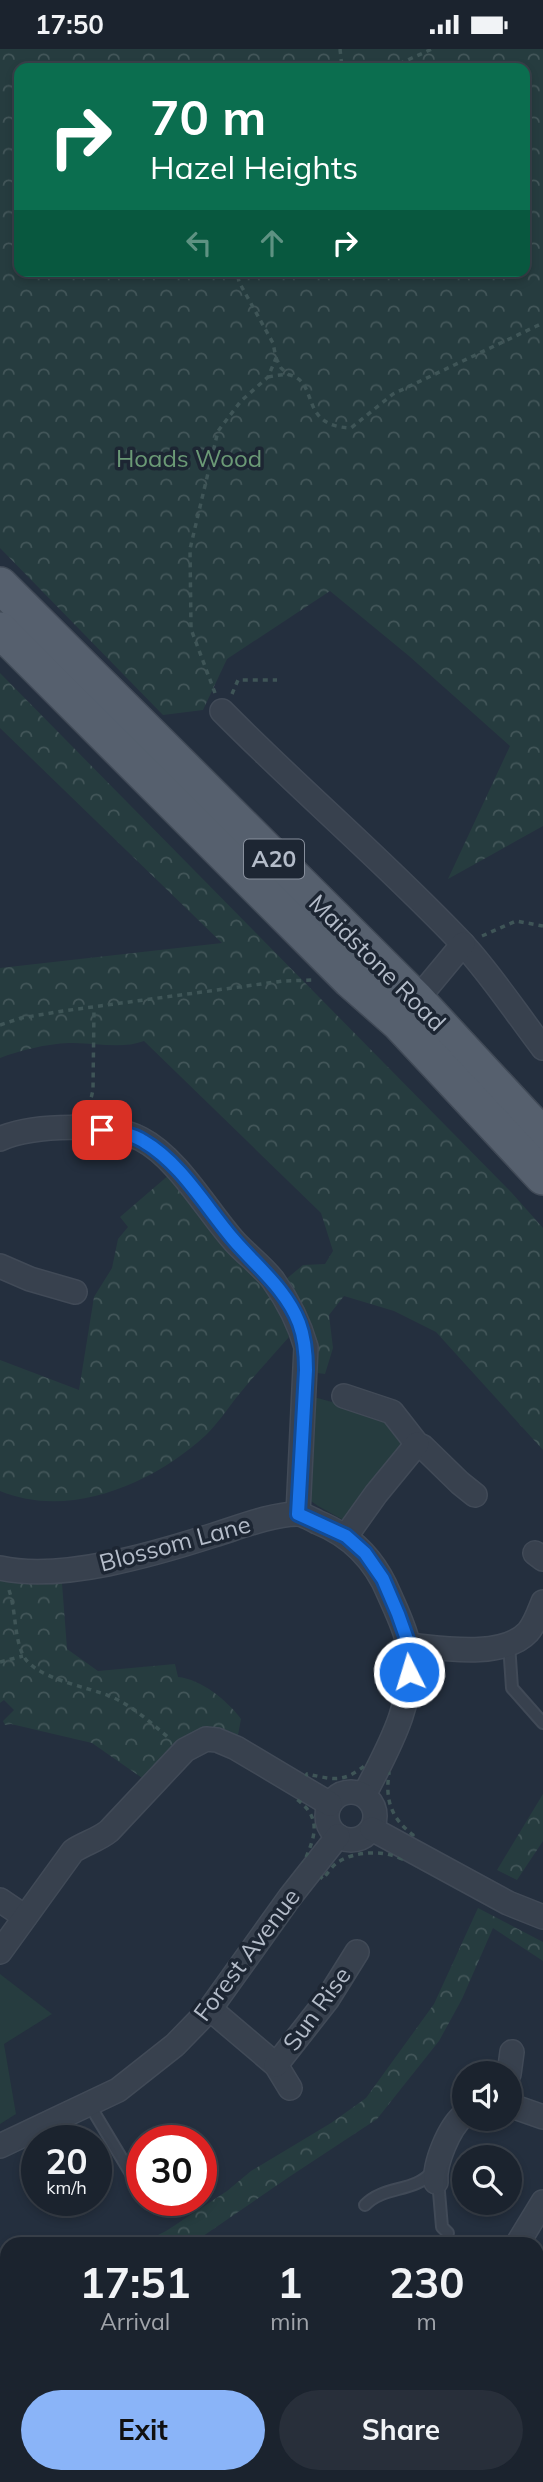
<!DOCTYPE html>
<style>
body{margin:0;font-family:Mulish,sans-serif;background:#282f3a;color:#f1f3f6;height:100vh;display:flex;flex-direction:column;font-size:26px;white-space:nowrap}
*{box-sizing:border-box;margin:0}
p{font-size:23px;color:#a0a4aa}
.icon{flex:none;width:38px;height:38px;fill:none;stroke:currentColor;stroke-width:2;stroke-linecap:round;stroke-linejoin:round}
.map{position:relative;flex:1;overflow:hidden}
.side{position:absolute;left:0px;top:2188px;width:544px;height:247px;display:flex;flex-direction:column;background:#1b232e;border-radius:21px 21px 0 0;box-shadow:0 4px 10px #0003,0 0 0 2px #39404a}
.side>*{flex:none}
.banner{position:absolute;left:14px;top:14px;width:516px;height:214px;border-radius:14px;box-shadow:0 4px 10px #0003,0 0 0 2px #39404a;background:#0b6e4f;color:#fff;overflow:hidden}
.controls{position:absolute;left:452px;top:2012px;display:grid;gap:14px}
.controls a{display:grid;place-items:center;width:70px;height:70px;border-radius:50%;background:#1b232e;box-shadow:0 4px 10px #0003,0 0 0 2px #39404a;font-size:35px}
.speed{position:absolute;left:21px;top:2076px;display:flex;gap:14px;font-size:35px;font-weight:700;text-align:center}
.speed>*{display:grid;place-content:center;width:91px;height:91px;border-radius:50%;background:#1b232e;box-shadow:0 4px 10px #0003,0 0 0 2px #39404a;line-height:1}
.speed small{font-size:18px;font-weight:400}
.speed .limit{border:10px solid #d22;background:#fff;color:#111}
.pin{position:absolute;display:grid;place-items:center;width:60px;height:60px;color:#fff;margin:-30px;border-radius:14px;box-shadow:0 4px 10px #0006}
.me{position:absolute;width:77px;margin:-38px;rotate:355deg;stroke-linejoin:round;filter:drop-shadow(0 0 5px #0008)}
.turn{display:flex;align-items:center;gap:24px;height:147px;padding:0 21px;font-size:32px}
.turn .icon{width:91px;height:91px;stroke-width:2.5}
.turn b{display:block;font-size:49px;line-height:60px}
.lanes{display:flex;align-items:center;height:66px;padding:0 21px;background:#0003;justify-content:center;gap:35px;direction:ltr}
.lanes .off{opacity:.35}
.eta{display:flex;justify-content:space-evenly;align-items:center;height:119px;text-align:center}
.eta b{font-size:42px;font-weight:700;line-height:49px}
.cta{display:flex;gap:14px;margin-top:auto;padding:14px 21px}
.cta a{flex:1;height:80px;border-radius:42px;background:#8ab4f8;color:#111;font-size:28px;font-weight:700;line-height:80px;text-align:center}
.cta a+a{background:#282f3a;color:#f1f3f6}
.status{display:flex;justify-content:space-between;align-items:center;height:49px;padding:0 35px;background:#1b232e;direction:ltr}
.status svg{height:19px;fill:currentColor}
.map>svg:first-child{display:block}
</style>
<div class="status"><b>17:50</b><svg viewBox="0 0 49 12"><path d="M0 12V9h3v3zM5 12V6h3v6zM10 12V3h3v9zM15 12V0h3v12zM26 1h20v11H26zM47 4h2v5h-2z"/></svg></div>
<div class="map">
<svg width="543" height="2433" viewBox="0 0 543 2433">
<defs>
<pattern id="forest-crowns" width="20" height="18" patternUnits="userSpaceOnUse" patternTransform="scale(1.75)"><rect width="20" height="18" fill="#263c3f"/><path d="M2 6a3 3 0 1 1 6 0M12 15a3 3 0 1 1 6 0" fill="none" stroke="#435659"/></pattern>
</defs>
<rect width="100%" height="100%" fill="#242f3e"/>
<g fill="#263c3f">
<path d="M314,1348L390,1369L404,1396L347,1473L318,1457L311,1452L312,1414L307,1413Z"/>
<path d="M0,1925L52,1965L4,1995L16,2065L0,2075Z"/>
</g>
<g fill="url(#forest-crowns)" fill-rule="evenodd">
<path d="M0,0H543V777L448,830L510,697L409,607L330,542L227,610L203,661L163,666L0,499ZM525,19V222H19V19Z"/>
<path d="M0,624L511,1143L543,1179V1401L436,1283L394,1262L344,1247L329,1266L333,1299L325,1325L318,1324C315,1288 308,1260 285,1231L303,1216L325,1215L333,1202L321,1164L144,992C120,1001 94,993 69,994C46,995 21,1001 0,1009V919L222,894L0,679Z"/>
<path d="M170,1125C191,1151 212,1177 233,1202C254,1228 281,1255 289,1288C271,1308 253,1328 236,1349C227,1361 217,1375 206,1386C154,1434 70,1471 0,1442V1311L79,1341L94,1248L112,1219L118,1190L128,1178L120,1168Z"/>
<path d="M0,1531L62,1534L67,1600L98,1622L175,1615L178,1628C201,1630 228,1652 241,1670L238,1686C192,1664 169,1699 145,1731L92,1694L11,1675L5,1676L3,1672L14,1661L4,1651L0,1654Z"/>
<path d="M543,1745V1792L517,1831L497,1821Z"/>
<path d="M478,1859L543,1893V1912L493,1879L462,1950L439,1992L377,2070L289,2128L193,2194H142L166,2182L227,2142L251,2122L331,2074L366,2049L434,1955Z"/>
<path d="M7,2250V2427H102L100,2433H0V2252Z"/>
</g>
<g fill="none" stroke-linecap="round" stroke-linejoin="round">
<defs>
<g id="service">
<path d="M509,1595L512,1639L543,1674"/>
<path d="M89,2055L142,2143"/>
<path d="M436,2133L439,2143L442,2178L448,2184"/>
<path d="M146,2151L149,2155"/>
<path d="M365,2156C384,2136 415,2144 433,2122"/>
</g>
<g id="minor">
<path d="M222,662C300,741 385,813 461,893C491,925 516,964 543,999"/>
<path d="M409,960L463,895"/>
<path d="M0,1090C31,1075 110,1074 141,1090C178,1109 207,1162 235,1193C247,1206 262,1217 273,1231C288,1252 299,1273 306,1298L298,1465"/>
<path d="M0,1217L30,1230L75,1243"/>
<path d="M344,1347L392,1363L417,1395L423,1398L460,1434L475,1446"/>
<path d="M346,1487L376,1445L417,1395"/>
<path d="M535,1504L543,1510"/>
<path d="M0,1519C61,1533 155,1505 214,1486C237,1479 272,1465 297,1465C303,1465 311,1470 317,1473C352,1487 375,1511 389,1545C396,1561 405,1579 408,1595C418,1649 388,1700 364,1746"/>
<path d="M409,1596C441,1599 503,1610 528,1583C535,1575 539,1563 543,1553"/>
<circle cx="351" cy="1767" r="24"/>
<path d="M372,1780L508,1854L543,1868"/>
<path d="M0,1851L25,1868"/>
<path d="M0,1903L73,1802C85,1794 98,1791 109,1782L185,1701L206,1690L217,1691L236,1699L330,1755"/>
<path d="M210,1960L276,2016L290,2039"/>
<path d="M276,2016L327,1951L357,1903"/>
<path d="M509,2025L512,2003"/>
<path d="M509,2056L543,2068"/>
<path d="M0,2097L118,2041L175,1996L210,1960L290,1848L338,1787"/>
<path d="M436,2133C434,2115 449,2078 464,2066"/>
<path d="M518,2194L543,2153"/>
<path d="M294,2427L296,2433"/>
<path d="M494,2427L501,2433"/>
</g>
<g id="primary">
<path d="M0,536L416,950L543,1087"/>
<path d="M0,581L350,931L399,974L543,1128"/>
</g>
</defs>
<use href="#service" stroke="#414a57" stroke-width="14"/>
<use href="#minor" stroke="#414a57" stroke-width="26"/>
<use href="#primary" stroke="#414a57" stroke-width="38"/>
<g stroke="#3f5557" stroke-width="3.5" stroke-dasharray="5 5" stroke-linecap="butt">
<path d="M340,0L342,19"/>
<path d="M390,19L432,0"/>
<path d="M276,309L281,319L289,326"/>
<path d="M268,328C274,327 283,325 290,326C320,334 298,377 351,379L393,345L543,274"/>
<path d="M215,644L191,580L190,500L218,382L241,352L268,328L276,309L273,294L239,233L237,222"/>
<path d="M232,645L238,631H277"/>
<path d="M482,887L516,872L543,877"/>
<path d="M0,976L21,969L63,962L283,932L313,931"/>
<path d="M89,1058L93,1041L94,959"/>
<path d="M9,1541C16,1562 14,1585 22,1604C32,1630 90,1638 112,1648C134,1658 151,1674 169,1689"/>
<path d="M0,1613L23,1607"/>
<path d="M368,1714L389,1724C385,1751 391,1769 413,1786L402,1810C384,1801 355,1802 338,1813C332,1817 327,1825 323,1830L304,1813C316,1786 322,1768 295,1749L307,1725C336,1731 344,1734 368,1714Z"/>
</g>
<use href="#service" stroke="#38414e" stroke-width="10"/>
<use href="#minor" stroke="#38414e" stroke-width="23"/>
<use href="#primary" stroke="#56606e" stroke-width="35"/>
</g>
<g fill="none" stroke-linecap="round" stroke-linejoin="round">
<defs>
<path id="route" d="M102,1081C115,1082 132,1085 143,1092C181,1114 205,1157 233,1190C256,1217 286,1240 299,1274C305,1290 306,1305 306,1321L298,1465L346,1487L365,1504L383,1530L398,1565L409,1596V1623"/>
</defs>
<use href="#route" stroke="#114b97" stroke-width="18"/>
<use href="#route" stroke="#1a73e8" stroke-width="12"/>
</g>
<g text-anchor="middle" stroke-width="7" stroke-linejoin="round" paint-order="stroke">
<rect fill="#1d2633" stroke="#878f9c" stroke-width="2" x="244" y="790.5" width="60" height="39" rx="5"/>
<g font-size="23" font-weight="bold" fill="#b4bcc9">
<text x="274" y="818">A20</text>
</g>
<g font-size="24" fill="#6b9a76" stroke="#1d2633">
<text x="189" y="418">Hoads Wood</text>
</g>
<g font-size="24" fill="#b4bcc9" stroke="#1d2633">
<text transform="translate(377 914) rotate(45)" y="8">Maidstone Road</text>
<text transform="translate(175 1495) rotate(-15)" y="8">Blossom Lane</text>
<text transform="translate(247 1906) rotate(-53)" y="8">Forest Avenue</text>
<text transform="translate(317 1960) rotate(-54)" y="8">Sun Rise</text>
</g>
</g>
</svg>
<div class="controls">
<a><svg class="icon" aria-label="sound" viewBox="0 0 24 24"><path d="M4 9h4l5-4v14l-5-4H4zM17 9q2 3 0 6"/></svg></a>
<a><svg class="icon" aria-label="search" viewBox="0 0 24 24"><circle cx="10" cy="10" r="6"/><path d="M15 15l6 6"/></svg></a>
</div>
<div class="speed"><div>20<small>km/h</small></div><div class="limit">30</div></div>
<div class="pin" style="left:102px;top:1081px;background:#d93025"><svg class="icon" aria-label="arrive" viewBox="0 0 24 24"><path d="M6 21V4h12l-3 4 3 4H6"/></svg></div>
<svg class="me" style="left:409px;top:1623px" viewBox="-20 -20 40 40"><circle r="17" fill="#1a73e8" stroke="#fff" stroke-width="3"/><path d="M0-11L8 9 0 5-8 9z" fill="#fff"/></svg>
<div class="banner">
<div class="turn"><svg class="icon" aria-label="right" viewBox="0 0 24 24"><path d="M7 20v-9h11M14 6l5 5-5 5"/></svg><div><b>70 m</b>Hazel Heights</div></div>
<div class="lanes"><svg class="icon off" aria-label="left" viewBox="0 0 24 24"><path d="M17 20v-9H6M10 6l-5 5 5 5"/></svg><svg class="icon off" aria-label="ahead" viewBox="0 0 24 24"><path d="M12 20V5M6 11l6-6 6 6"/></svg><svg class="icon" aria-label="right" viewBox="0 0 24 24"><path d="M7 20v-9h11M14 6l5 5-5 5"/></svg></div>
</div>
<section class="side">
<div class="eta">
<div><b>17:51</b><p>Arrival</p></div>
<div><b>1</b><p>min</p></div>
<div><b>230</b><p>m</p></div>
</div>
<div class="cta"><a>Exit</a><a>Share</a></div>
</section>
</div>
